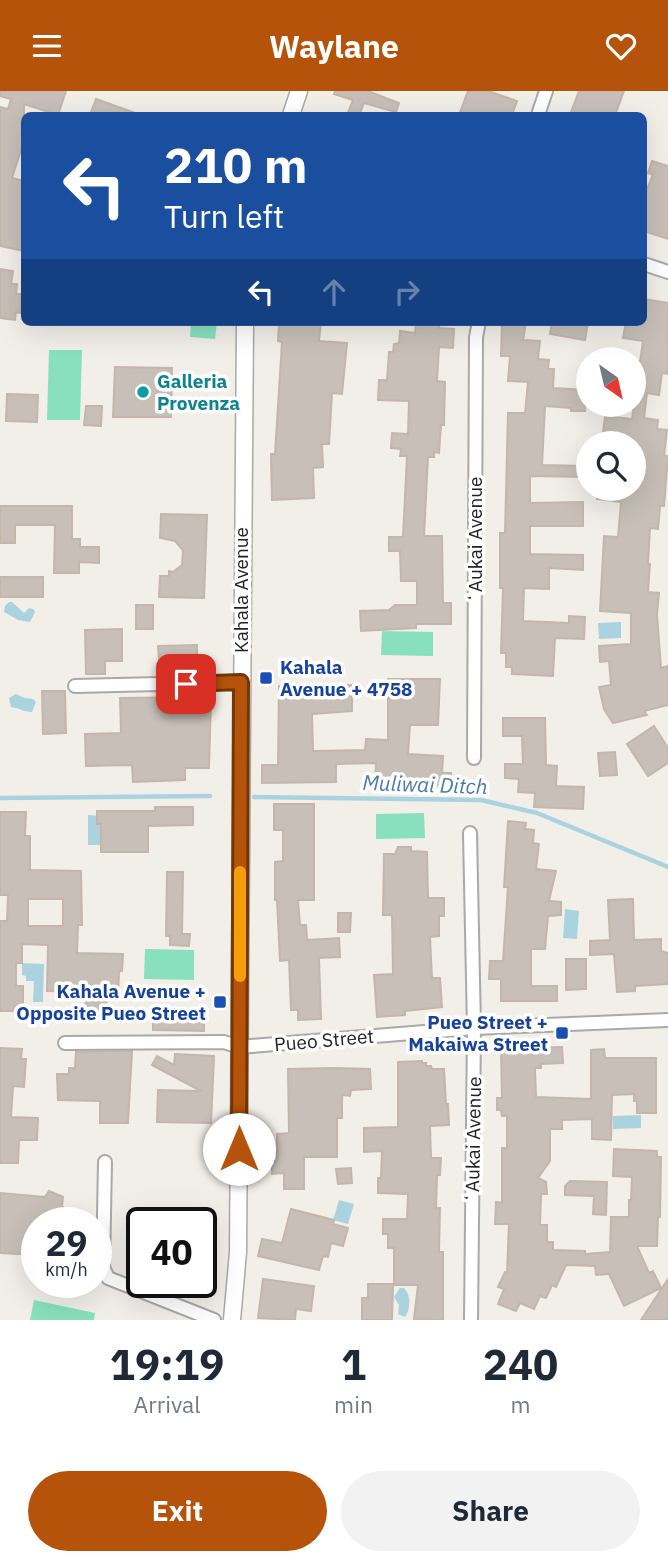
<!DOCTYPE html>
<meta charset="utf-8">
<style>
body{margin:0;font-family:"IBM Plex Sans",sans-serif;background:#f2f2f3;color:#1f2937;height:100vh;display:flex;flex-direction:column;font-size:26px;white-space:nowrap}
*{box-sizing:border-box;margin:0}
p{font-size:23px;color:#747a83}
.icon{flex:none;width:38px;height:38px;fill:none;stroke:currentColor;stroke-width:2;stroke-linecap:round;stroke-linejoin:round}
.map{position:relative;height:1229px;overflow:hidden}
.details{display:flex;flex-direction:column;background:#fff;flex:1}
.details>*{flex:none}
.top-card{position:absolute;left:21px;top:21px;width:626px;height:214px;border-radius:10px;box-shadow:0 7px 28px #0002;background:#1a4fa0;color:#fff;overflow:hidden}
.needle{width:46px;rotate:146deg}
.tools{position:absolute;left:576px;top:256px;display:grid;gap:14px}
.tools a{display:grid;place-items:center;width:70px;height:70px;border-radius:50%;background:#fff;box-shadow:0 7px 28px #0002;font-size:35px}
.speed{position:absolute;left:21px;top:1116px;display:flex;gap:14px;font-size:35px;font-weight:700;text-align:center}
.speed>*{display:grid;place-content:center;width:91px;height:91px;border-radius:50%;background:#fff;box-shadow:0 7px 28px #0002;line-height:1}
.speed small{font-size:18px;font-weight:400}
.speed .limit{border:4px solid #111;border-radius:10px;background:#fff;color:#111}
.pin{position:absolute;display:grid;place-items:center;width:60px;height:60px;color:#fff;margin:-30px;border-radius:14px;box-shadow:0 4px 10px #0006}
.me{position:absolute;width:77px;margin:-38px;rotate:0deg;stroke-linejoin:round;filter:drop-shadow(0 0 5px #0008)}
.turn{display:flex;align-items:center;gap:24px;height:147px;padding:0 28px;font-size:32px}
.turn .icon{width:91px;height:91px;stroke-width:2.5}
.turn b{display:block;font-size:49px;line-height:60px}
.lanes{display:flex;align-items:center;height:66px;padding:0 28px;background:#0003;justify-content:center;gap:35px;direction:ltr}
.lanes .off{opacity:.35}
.eta{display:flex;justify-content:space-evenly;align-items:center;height:119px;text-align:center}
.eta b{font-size:42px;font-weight:700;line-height:49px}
.primary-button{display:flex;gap:14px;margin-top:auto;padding:14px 28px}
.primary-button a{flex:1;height:80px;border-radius:42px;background:#b45309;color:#fff;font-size:28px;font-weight:700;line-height:80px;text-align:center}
.primary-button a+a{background:#f2f2f3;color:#1f2937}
header{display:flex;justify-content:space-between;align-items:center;height:91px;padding:0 28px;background:#b45309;color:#fff;font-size:32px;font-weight:700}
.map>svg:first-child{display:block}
</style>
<header><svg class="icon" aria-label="menu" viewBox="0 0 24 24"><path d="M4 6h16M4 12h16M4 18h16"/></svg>Waylane<svg class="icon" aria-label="heart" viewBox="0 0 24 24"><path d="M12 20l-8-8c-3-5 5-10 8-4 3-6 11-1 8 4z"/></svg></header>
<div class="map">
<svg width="668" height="1229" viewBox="0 0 668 1229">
<rect width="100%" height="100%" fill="#f2efe9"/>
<g fill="#88e0be">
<path d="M191,231H217L215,248L190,246Z"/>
<path d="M49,259H82L80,329H47Z"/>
<path d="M382,540L433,541V565L381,564Z"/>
<path d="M424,722L425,747L376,748V723Z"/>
<path d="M145,858L194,859V889L144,888Z"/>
<path d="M34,1209L95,1222L94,1229H30Z"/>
</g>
<g fill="#aad3df">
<path d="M9,511H12L24,522L29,517L33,518L35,521L30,531L18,529L4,521L5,515Z"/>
<path d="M621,531V547L599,548L598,532Z"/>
<path d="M16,603L25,607L33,608L36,611L32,621C24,621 19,617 11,616L9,607Z"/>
<path d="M88,724L103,725L102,754H88Z"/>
<path d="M565,818L579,820L577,848L563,847Z"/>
<path d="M22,872L44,873L43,911H33L34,890H26V885L22,884Z"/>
<path d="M641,1024V1037L613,1038V1025Z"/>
<path d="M339,1109L354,1113L348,1133L333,1129Z"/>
<path d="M400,1197H404C411,1204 411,1218 405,1226L398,1223L399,1214L394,1206Z"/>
</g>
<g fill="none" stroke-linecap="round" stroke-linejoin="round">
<g stroke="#aad3df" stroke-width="4.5">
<path d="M254,706L481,709L537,722L668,776"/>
<path d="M0,707L210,705"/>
</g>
</g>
<g fill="#c7bfb8" stroke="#c4b6ab" stroke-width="2" fill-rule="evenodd">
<path d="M0,0H66L58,24L24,13V50L12,87L24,90V160L0,155V16L8,18L11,8L0,5Z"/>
<path d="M335,0H368L399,12L396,21L364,12L359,24H347L353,9L334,3Z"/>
<path d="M468,0H488L517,10L512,24H459Z"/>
<path d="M579,0H624L615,24H570Z"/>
<path d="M96,8L138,23V24H90Z"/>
<path d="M652,70L668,75V148L644,140V105L653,84L648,82Z"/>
<path d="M0,178L13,180L11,193H17L16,203H22L20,222L16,221L15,229L0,227Z"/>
<path d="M644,208L668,212V283L662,282L659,304L647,302L644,327L658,329L657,338L667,339L664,365H668L664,415H660L658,438L650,437L648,473H650L648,501L659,502L657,523L661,577L668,575V614L644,620L647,624L613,632L604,618L599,596L611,594L609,570L600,571L599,555L631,553V522L600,520L604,445L618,446L621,411L597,408L598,397H634V352L602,351L605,325L632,328L636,301H634V285H638L643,250L623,247L626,231H644Z"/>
<path d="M279,231H321L319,250L347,252L342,303L332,302L329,353H322L323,376L313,377L314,407L272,409L271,363H275L282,251L278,250Z"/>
<path d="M416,231L440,232L439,237L454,238L453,257L439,256L437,290L445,291L444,334H441L439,362L434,361V366H428L424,445H442L443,512H451V533H416V537L361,540L360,520L389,519L395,514H417V490H401L400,460H389V446H403L407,365H400L401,358L391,357L392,342L408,343L409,310L378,309L379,289H387L389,261H393L394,253L399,252L400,240L415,242Z"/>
<path d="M502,231H526L523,249L540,250L538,268L549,269L548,278H554L553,297L586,299L585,320H571V317L545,315L542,374L588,375V386L530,385V412L583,411V435H530V463L583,464V479L549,477V498L524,497L523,530L569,532V525L585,526L584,548L555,547L553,585L512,583V576H506V562H501L503,497H500V442H505L508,322H525L528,291L508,290L510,265H501Z"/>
<path d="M552,231H588L585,249L550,243Z"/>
<path d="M115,276L172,277L171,326H113Z"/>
<path d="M7,303L38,304L37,331L6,330Z"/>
<path d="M86,315H102L101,335L84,334Z"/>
<path d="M0,415H72V448H80V456H99V472L79,471V482H54L55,434H15V452H0Z"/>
<path d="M161,423L207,424L204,507L159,506L160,485H169V480L173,481L182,474L183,459L175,450L160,447Z"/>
<rect x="0" y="486" width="43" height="20"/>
<rect x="136" y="514" width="17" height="24"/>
<path d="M122,538V570H105V583H86L85,539Z"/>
<path d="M197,554V578H186V584H160L158,555Z"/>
<path d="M388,588H440L438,634H410L408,663L443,665L442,682H451L450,695L375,692L376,672L336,673V691L262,692V674H278L279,595L352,594V620L312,623L313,660L365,659L366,648L388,649Z"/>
<path d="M42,600H65L66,642L43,643Z"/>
<path d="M201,606V608H211L209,677H185V689L133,691L132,674L86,675L85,643L121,642L120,607Z"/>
<path d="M503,627H545L546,674L557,675L556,695L584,696L583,718L534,716L535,702L518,701L519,688L505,687V673H523L522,645H503Z"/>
<path d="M654,635L668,657V672L648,685L627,653Z"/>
<path d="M615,661L617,684L600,685L598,662Z"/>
<path d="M274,713H314V809H298L300,834H306L307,849L339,847L340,866L319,867L321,928L298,929V919H291L289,869L280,870L277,809H275V771L283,770V739H274Z"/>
<path d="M155,716H193V734L148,735V761H101V733H97V720H155Z"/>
<path d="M0,721H26L25,745H30V779L81,780L82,834H78L77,862L123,863L122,880H119L118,907H107L106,928L85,927L86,901L47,900L48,854L22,853V872H16V895H23V915H15V920H0V830H7L8,804H0ZM28,808H63V835H28Z"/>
<path d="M508,730L526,732L525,738L534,739L533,752L539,753L536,778L556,780L549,810L561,811V824L548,825L545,858H531V895H557V910H501V888H489L490,870H503L508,796H504Z"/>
<path d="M398,756H411V760L427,761L428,807H444V825H439V845L430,846L432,887H440L442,916L405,920V924L377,926L374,884L393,883L392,824H383L384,763H395Z"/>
<path d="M167,781H183L182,843H190L189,855L170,854V845H166Z"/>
<path d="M633,808L634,849L661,848V860L668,862V893L635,895V900L617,901L614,863L590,864V850L610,849L608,809Z"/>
<path d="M338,822H351L350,841H338Z"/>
<path d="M566,868H586V898L566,899Z"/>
<path d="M153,918L204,919V940L153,939Z"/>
<path d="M562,956L563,972L541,973V977H535L536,1006L591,1008V959L604,958L605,967H656V1022H637V1010H634V1003L612,1004L611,1049L592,1048V1028L562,1029V1038H550V1070L538,1087L546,1091L547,1103H541L540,1134H547V1151H553V1159L585,1160V1163L610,1161L611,1126H629V1109H631L632,1086L613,1085L614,1058L657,1060V1066H661L660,1126H658L657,1155H637L649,1182L653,1180L661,1197L624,1215L609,1183L596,1184L595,1175L566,1174L556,1196L552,1194L546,1207L540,1205L534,1218L520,1212L516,1220L498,1213L504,1198L498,1196L505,1181L507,1182L509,1133H495L496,1111L502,1112V1057H507V1025H502L501,1019H497V1007H502L501,958Z"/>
<path d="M0,957L22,958L21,968H26L24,996L13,995L11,1026L38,1027L37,1049H19L18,1072H0Z"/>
<path d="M132,960L128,1032H100V1010L58,1009L57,983H69V977H75L76,961Z"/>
<path d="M175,963L214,965L211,1032L157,1031L158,999L201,1000L152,974L157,965L174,974Z"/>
<path d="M422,970V972H426V975H431L432,978H444L446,1013H448L449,1034L430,1035L431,1067H441L440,1084H437L436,1117H440L439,1161H443V1229L414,1228L418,1194H394V1157H388V1143H383V1128H407L408,1103L378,1102V1087H381L382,1060L364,1061V1037L398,1036V971Z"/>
<path d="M334,977L370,978L371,998L351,999L350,1005L342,1004V1027H337V1066H304V1098H284V1082L272,1083V1070H277V1043L289,1042L288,978Z"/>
<path d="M351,1077L352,1092L338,1093L336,1078Z"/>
<path d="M570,1090L607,1091L606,1124L593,1123L594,1105L565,1104V1095Z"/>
<path d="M49,1100L63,1106L62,1115L65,1118L61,1121L77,1132H37V1164L0,1162V1102L45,1106Z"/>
<path d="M291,1118L334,1129L333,1133L348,1137L343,1155L331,1152L328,1166L323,1165L319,1179L258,1165L262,1148L282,1152Z"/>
<path d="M263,1188L314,1195L311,1220L296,1218L295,1229L258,1227Z"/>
<path d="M668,1188V1229H641Z"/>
<path d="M368,1193H393L392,1229H362V1207H368Z"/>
</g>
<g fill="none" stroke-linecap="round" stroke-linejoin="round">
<defs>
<g id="minor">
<path d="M538,24L546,0"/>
<path d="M644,173L668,181"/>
<path d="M75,595L241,591"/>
<path d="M474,667L476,246L479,231"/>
<path d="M470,742L474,937L471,1229"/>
<path d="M65,952L224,951L239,956L474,937L668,929"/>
<path d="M105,1071L103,1176L108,1187L214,1229"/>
</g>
<g id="tertiary">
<path d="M291,24L299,0"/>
<path d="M232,1229L238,1161L245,231"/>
</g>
</defs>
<use href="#minor" stroke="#a9a9a9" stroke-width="16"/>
<use href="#tertiary" stroke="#a9a9a9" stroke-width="19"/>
<use href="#minor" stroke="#fff" stroke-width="12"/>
<use href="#tertiary" stroke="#fff" stroke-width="16"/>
</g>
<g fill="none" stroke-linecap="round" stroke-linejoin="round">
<defs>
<path id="route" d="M186,593L241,591L239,1058"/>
</defs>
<use href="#route" stroke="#753606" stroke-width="18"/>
<use href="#route" stroke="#b45309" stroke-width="12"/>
<path stroke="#f59e0b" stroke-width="12" d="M240,885V781"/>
</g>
<circle fill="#0f9aa8" stroke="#fff" stroke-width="2.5" cx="143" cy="301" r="7"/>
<g fill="#1a4fb4" stroke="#fff" stroke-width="2.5">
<rect x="259" y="580" width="14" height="14" rx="3.5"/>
<rect x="213" y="904" width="14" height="14" rx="3.5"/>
<rect x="555" y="935" width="14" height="14" rx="3.5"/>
</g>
<g text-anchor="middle" stroke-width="7" stroke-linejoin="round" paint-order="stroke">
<g font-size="19" font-weight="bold" fill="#0d838f" stroke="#fff" text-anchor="start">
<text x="157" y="297">Galleria<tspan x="157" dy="22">Provenza</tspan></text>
</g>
<g font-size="19" fill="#222" stroke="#fff">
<text transform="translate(475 449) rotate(-90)" y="7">ʻAukai Avenue</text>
<text transform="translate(241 499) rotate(-90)" y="7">Kahala Avenue</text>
<text transform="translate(324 949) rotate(-5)" y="7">Pueo Street</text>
<text transform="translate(473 1049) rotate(-89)" y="7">ʻAukai Avenue</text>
</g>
<g font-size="19" font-weight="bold" fill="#164399" stroke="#fff" text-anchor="end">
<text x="280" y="583" text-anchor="start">Kahala<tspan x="280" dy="22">Avenue + 4758</tspan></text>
<text x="206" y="907">Kahala Avenue +<tspan x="206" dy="22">Opposite Pueo Street</tspan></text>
<text x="548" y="938">Pueo Street +<tspan x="548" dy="22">Makaiwa Street</tspan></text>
</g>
<g font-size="21" font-style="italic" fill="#4a7aab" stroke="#fff">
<text transform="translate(425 694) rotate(2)" y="7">Muliwai Ditch</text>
</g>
</g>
</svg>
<div class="tools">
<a><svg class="needle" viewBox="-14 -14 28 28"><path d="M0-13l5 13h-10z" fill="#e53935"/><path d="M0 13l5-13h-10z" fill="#747a83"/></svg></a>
<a><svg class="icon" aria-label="search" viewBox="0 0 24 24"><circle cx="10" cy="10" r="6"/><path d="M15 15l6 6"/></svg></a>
</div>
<div class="speed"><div>29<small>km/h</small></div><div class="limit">40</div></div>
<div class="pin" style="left:186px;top:593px;background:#d93025"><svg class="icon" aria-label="arrive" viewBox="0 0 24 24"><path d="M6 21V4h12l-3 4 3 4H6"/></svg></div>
<svg class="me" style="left:239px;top:1058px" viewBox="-20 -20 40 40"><circle r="19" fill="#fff"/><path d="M0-13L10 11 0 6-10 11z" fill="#b45309"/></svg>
<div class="top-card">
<div class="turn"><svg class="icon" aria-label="left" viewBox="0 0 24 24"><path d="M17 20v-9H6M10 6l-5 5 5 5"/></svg><div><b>210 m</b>Turn left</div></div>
<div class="lanes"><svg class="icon" aria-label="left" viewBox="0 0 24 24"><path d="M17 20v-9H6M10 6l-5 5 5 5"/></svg><svg class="icon off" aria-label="ahead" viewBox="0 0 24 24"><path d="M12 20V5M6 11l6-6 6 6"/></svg><svg class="icon off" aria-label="right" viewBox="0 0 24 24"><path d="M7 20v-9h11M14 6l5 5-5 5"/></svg></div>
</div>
</div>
<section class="details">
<div class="eta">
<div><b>19:19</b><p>Arrival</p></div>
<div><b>1</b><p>min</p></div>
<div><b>240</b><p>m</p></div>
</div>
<div class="primary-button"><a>Exit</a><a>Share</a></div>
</section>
